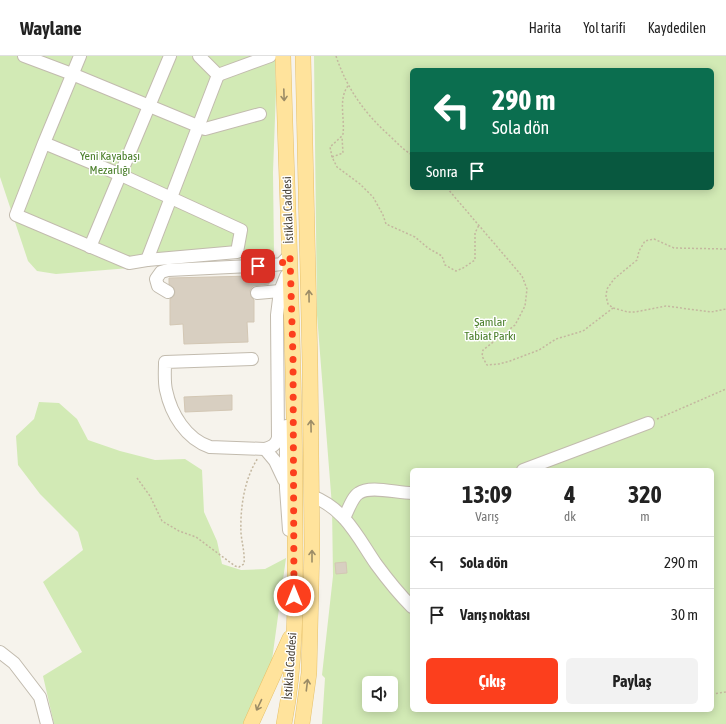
<!DOCTYPE html>
<html lang="tr">
<meta charset="utf-8">
<style>
body{margin:0;font-family:"Asap Condensed",sans-serif;background:#f2f2f2;color:#222;height:100vh;display:flex;flex-direction:column;font-size:15px;white-space:nowrap}
*{box-sizing:border-box;margin:0}
p{font-size:13px;color:#767676}
.icon{flex:none;width:22px;height:22px;fill:none;stroke:currentColor;stroke-width:2;stroke-linecap:round;stroke-linejoin:round}
.map{position:relative;flex:1;overflow:hidden}
.drawer{position:absolute;left:410px;top:412px;width:304px;height:244px;display:flex;flex-direction:column;background:#fff;border-radius:6px;box-shadow:0 2px 10px #0003}
.drawer>*{flex:none}
.guide{position:absolute;left:410px;top:12px;width:304px;height:122px;border-radius:6px;box-shadow:0 2px 10px #0003;background:#0b6e4f;color:#fff;overflow:hidden}
.controls{position:absolute;left:362px;top:620px;display:grid;gap:8px}
.controls a{display:grid;place-items:center;width:36px;height:36px;border-radius:6px;background:#fff;box-shadow:0 2px 10px #0003;font-size:20px}
.pin{position:absolute;display:grid;place-items:center;width:34px;height:34px;color:#fff;margin:-17px;border-radius:8px;box-shadow:0 2px 6px #0006}
.me{position:absolute;width:44px;margin:-22px;rotate:0deg;stroke-linejoin:round;filter:drop-shadow(0 0 3px #0008)}
.turn{display:flex;align-items:center;gap:14px;height:84px;padding:0 16px;font-size:18px}
.turn .icon{width:52px;height:52px;stroke-width:2.5}
.turn b{display:block;font-size:28px;line-height:34px}
.then{display:flex;align-items:center;height:38px;padding:0 16px;background:#0003;gap:8px;font-size:15px}
.eta{display:flex;justify-content:space-evenly;align-items:center;height:68px;text-align:center}
.eta b{font-size:24px;font-weight:700;line-height:28px}
.action{display:flex;gap:8px;margin-top:auto;padding:8px 16px}
.action a{flex:1;height:46px;border-radius:6px;background:#fc3f1d;color:#fff;font-size:16px;font-weight:700;line-height:46px;text-align:center}
.action a+a{background:#f2f2f2;color:#222}
ul{padding:0;list-style:none}
li{display:flex;align-items:center;gap:12px;height:52px;padding:0 16px;border-top:1px solid #e0e0e0}
li div{flex:1}
li b{display:block;font-size:15px}
li em{font-style:normal}
header{display:flex;align-items:center;gap:24px;box-sizing:border-box;height:56px;padding:0 20px;background:#fff;border-bottom:1px solid #e0e0e0}
header strong{font-size:19px}
nav{display:flex;gap:22px;margin-inline-start:auto;font-size:14px}
.map>svg:first-child{display:block}
</style>
<header>
<strong>Waylane</strong>
<nav><a>Harita</a><a>Yol tarifi</a><a>Kaydedilen</a></nav>
</header>
<div class="map">
<svg width="726" height="668" viewBox="0 0 726 668">
<rect width="100%" height="100%" fill="#f6f3ec"/>
<g fill="#d2eab5" fill-rule="evenodd">
<path d="M0,0H275L276,35L273,116L274,200L172,207L142,211L56,218L37,215L28,205L0,121Z"/>
<path d="M314,0H726V668H322L325,622L322,619L333,520L332,450L317,259ZM412,14H712V132H412ZM412,414H712V654H412ZM369,627H391V649H369Z"/>
<path d="M39,346L59,347L77,363L88,384L120,395L155,404L185,403L202,414L204,456L217,485L222,508L241,514L265,513L286,502L272,604L250,668H54L43,620L82,596L43,526L83,494L78,476L40,438L18,409L16,380L34,363Z"/>
</g>
<g fill="#d8cfc1" stroke="#d3c7b4">
<path d="M253,220H269V228L253,230L250,234L251,241L254,244V266H247L248,286L184,288L183,268L170,269V243L174,240L175,236L174,232L169,228V222Z"/>
<path d="M232,339V354L185,356L184,341Z"/>
<path d="M346,506L347,517L336,518L335,507Z"/>
</g>
<g fill="none" stroke-linecap="round" stroke-linejoin="round">
<defs>
<g id="minor">
<path d="M24,0L72,18L205,73L260,58"/>
<path d="M199,0L218,19L270,0"/>
<path d="M44,87L16,159L129,207L147,204L237,196L241,174L121,119L44,87L80,0"/>
<path d="M90,191L170,0"/>
<path d="M147,204L218,19"/>
<path d="M168,236L158,230L156,223L161,216L168,214L273,209L281,208L289,200"/>
<path d="M257,237L280,235"/>
<path d="M252,303L165,306C165,315 164,325 166,334C171,358 186,383 210,391L265,393C272,391 276,389 278,382L277,259L280,235L286,220"/>
<path d="M286,370V432L289,474"/>
<path d="M265,393L275,405L284,424"/>
<path d="M523,414L648,367"/>
<path d="M312,440C345,453 357,480 376,508C387,523 399,538 412,551"/>
<path d="M344,462C348,455 352,441 359,437C370,429 397,437 412,437"/>
<path d="M0,596L14,607L40,641L47,668"/>
</g>
<g id="major">
<path d="M283,0C287,150 295,300 295,450C295,522 298,597 284,668"/>
<path d="M251,668L290,582"/>
<path d="M302,668L309,617L312,489L310,308L303,0"/>
</g>
</defs>
<use href="#minor" stroke="#c2bbae" stroke-width="14"/>
<use href="#major" stroke="#e6c16a" stroke-width="16"/>
<g stroke="#c4b79f" stroke-width="1.5" stroke-dasharray="2 2" stroke-linecap="butt">
<path d="M336,0C347,33 365,58 391,81C398,88 404,94 412,99"/>
<path d="M348,30C338,43 345,62 343,78L342,80L330,91L332,101L337,111L360,128L373,141L383,159L386,168L415,181L428,192L442,200L445,209L456,215L463,212L475,204V177L479,169"/>
<path d="M332,101L343,97L342,81"/>
<path d="M447,132L522,220L527,233L525,250L515,269L483,294L482,300L487,309L499,308L510,305L539,294L556,283L583,275L613,252"/>
<path d="M726,193L674,192L654,183L645,185L639,195L637,204L614,223L607,233L606,240L608,248L613,252L628,256H635L666,250L711,256L726,253"/>
<path d="M657,363L726,333"/>
<path d="M137,422L150,440L162,465L179,475L196,481L235,510L239,511L244,508C245,497 242,488 241,477C240,453 244,423 258,402"/>
<path d="M712,638L726,636"/>
</g>
<use href="#minor" stroke="#fff" stroke-width="12"/>
<use href="#major" stroke="#ffe39c" stroke-width="15"/>
</g>
<defs><path id="oneway-shaft" d="M-6 0H5M1.5-3L5.5 0L1.5 3" fill="none" stroke-width="1.6" stroke-linecap="round" stroke-linejoin="round"/></defs>
<g stroke="#9c8c66">
<use href="#oneway-shaft" transform="translate(284 39) rotate(88)"/>
<use href="#oneway-shaft" transform="translate(309 240) rotate(-91)"/>
<use href="#oneway-shaft" transform="translate(311 370) rotate(-91)"/>
<use href="#oneway-shaft" transform="translate(312 500) rotate(-90)"/>
<use href="#oneway-shaft" transform="translate(307 629) rotate(-83)"/>
<use href="#oneway-shaft" transform="translate(259 649) rotate(115)"/>
</g>
<g fill="none" stroke-linecap="round" stroke-linejoin="round">
<path stroke="#fc3f1d" stroke-width="7" stroke-dasharray="0 12.6" d="M258,210L281,208L290,200L293,302L294,540"/>
</g>
<g text-anchor="middle" stroke-width="3" stroke-linejoin="round" paint-order="stroke">
<g font-size="12" fill="#4a7f2a" stroke="#fff">
<text x="110" y="104">Yeni Kayabaşı<tspan x="110" dy="14">Mezarlığı</tspan></text>
<text x="490" y="270">Şamlar<tspan x="490" dy="14">Tabiat Parkı</tspan></text>
</g>
<g font-size="12" fill="#4b4439" stroke="#fff">
<text transform="translate(288 154) rotate(-92)" y="4">İstiklal Caddesi</text>
<text transform="translate(290 610) rotate(-86)" y="4">İstiklal Caddesi</text>
</g>
</g>
</svg>
<div class="controls">
<a><svg class="icon" aria-label="sound" viewBox="0 0 24 24"><path d="M4 9h4l5-4v14l-5-4H4zM17 9q2 3 0 6"/></svg></a>
</div>
<div class="pin" style="left:258px;top:210px;background:#d93025"><svg class="icon" aria-label="arrive" viewBox="0 0 24 24"><path d="M6 21V4h12l-3 4 3 4H6"/></svg></div>
<svg class="me" style="left:294px;top:540px" viewBox="-20 -20 40 40"><circle r="17" fill="#fc3f1d" stroke="#fff" stroke-width="3"/><path d="M0-11L8 9 0 5-8 9z" fill="#fff"/></svg>
<div class="guide">
<div class="turn"><svg class="icon" aria-label="left" viewBox="0 0 24 24"><path d="M17 20v-9H6M10 6l-5 5 5 5"/></svg><div><b>290 m</b>Sola dön</div></div>
<div class="then">Sonra<svg class="icon" aria-label="arrive" viewBox="0 0 24 24"><path d="M6 21V4h12l-3 4 3 4H6"/></svg></div>
</div>
<section class="drawer">
<div class="eta">
<div><b>13:09</b><p>Varış</p></div>
<div><b>4</b><p>dk</p></div>
<div><b>320</b><p>m</p></div>
</div>
<ul>
<li><svg class="icon" aria-label="left" viewBox="0 0 24 24"><path d="M17 20v-9H6M10 6l-5 5 5 5"/></svg><div><b>Sola dön</b></div><em>290 m</em></li>
<li><svg class="icon" aria-label="arrive" viewBox="0 0 24 24"><path d="M6 21V4h12l-3 4 3 4H6"/></svg><div><b>Varış noktası</b></div><em>30 m</em></li>
</ul>
<div class="action"><a>Çıkış</a><a>Paylaş</a></div>
</section>
</div>
